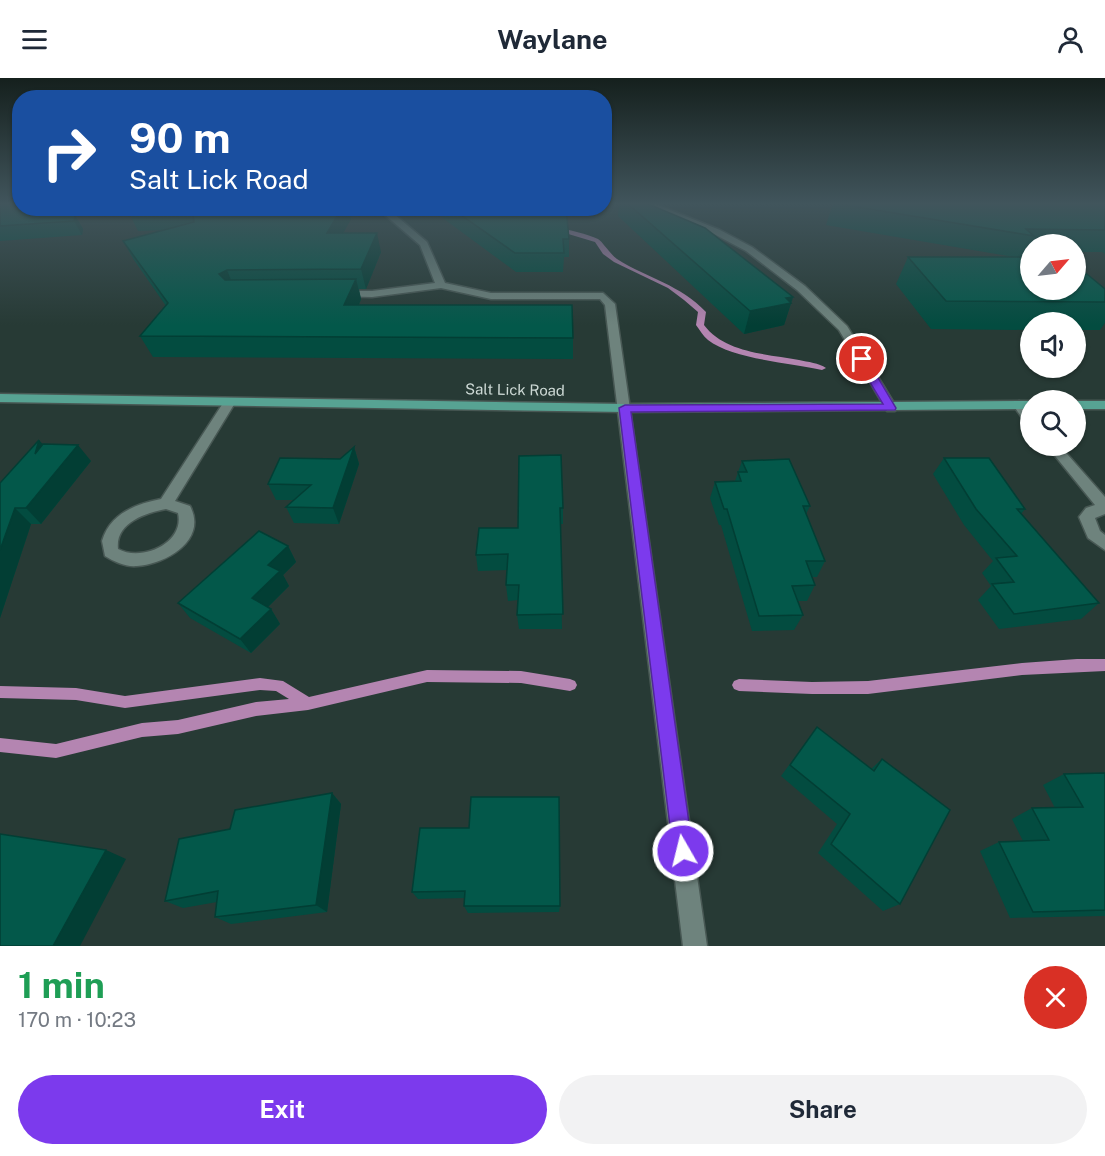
<!DOCTYPE html>
<meta charset="utf-8">
<style>
body{margin:0;font-family:"Public Sans",sans-serif;background:#f2f2f3;color:#1f2937;height:100vh;display:flex;flex-direction:column;font-size:22px;white-space:nowrap}
*{box-sizing:border-box;margin:0}
p{font-size:20px;color:#747a83}
.icon{flex:none;width:33px;height:33px;fill:none;stroke:currentColor;stroke-width:2;stroke-linecap:round;stroke-linejoin:round}
.map{position:relative;height:868px;overflow:hidden}
.side{display:flex;flex-direction:column;background:#fff;flex:1}
.side>*{flex:none}
.hud{position:absolute;left:12px;top:12px;width:600px;height:126px;border-radius:24px;box-shadow:0 2px 4px #0004;background:#1a4fa0;color:#fff;overflow:hidden}
.needle{width:39px;rotate:62deg}
.fabs{position:absolute;left:1020px;top:156px;display:grid;gap:12px}
.fabs a{display:grid;place-items:center;width:66px;height:66px;border-radius:50%;background:#fff;box-shadow:0 2px 4px #0004;font-size:30px}
.pin{position:absolute;display:grid;place-items:center;width:51px;height:51px;color:#fff;margin:-26px;border:3px solid #fff;border-radius:50%;box-shadow:0 2px 6px #0007}
.me{position:absolute;width:66px;margin:-33px;rotate:352deg;stroke-linejoin:round;filter:drop-shadow(0 0 4px #0008)}
.turn{display:flex;align-items:center;gap:21px;height:126px;padding:0 18px;font-size:27px}
.turn .icon{width:78px;height:78px;stroke-width:2.5}
.turn b{display:block;font-size:42px;line-height:51px}
.round{display:grid;place-items:center;flex:none;width:63px;height:63px;border-radius:32px;background:#f2f2f3}
.overview{display:flex;align-items:center;justify-content:space-between;height:102px;padding:0 18px}
h1{font-size:36px;font-weight:700;line-height:45px;color:#1e9e55}
.cta{display:flex;gap:12px;margin-top:auto;padding:12px 18px}
.cta a{flex:1;height:69px;border-radius:36px;background:#7c3aed;color:#fff;font-size:24px;font-weight:700;line-height:69px;text-align:center}
.cta a+a{background:#f2f2f3;color:#1f2937}
header{display:flex;justify-content:space-between;align-items:center;height:78px;padding:0 18px;background:#fff;font-size:27px;font-weight:700}
.map>svg:first-child{display:block}
</style>
<header><svg class="icon" aria-label="menu" viewBox="0 0 24 24"><path d="M4 6h16M4 12h16M4 18h16"/></svg>Waylane<svg class="icon" aria-label="person" viewBox="0 0 24 24"><circle cx="12" cy="8" r="4"/><path d="M4 21q1-7 8-7t8 7"/></svg></header>
<div class="map">
<svg width="1105" height="868" viewBox="0 0 1105 868">
<rect width="100%" height="100%" fill="#273a35"/>
<g fill="none" stroke-linecap="round" stroke-linejoin="round">
<g fill="#b485b1" fill-rule="evenodd">
<path d="M557,149C568,152 588,156 598,161C603,164 609,175 617,181C647,200 681,207 706,234L704,247C725,275 767,276 799,282C808,284 819,285 826,290L822,292C791,285 732,281 708,262C703,258 700,252 696,247L698,234L684,222L668,210L614,184L603,176L595,164L555,152V150Z"/>
<path d="M1077,581H1105V593L1022,597L868,616H812L739,613L734,611L732,607L734,603L739,601L812,604L868,603L1022,585Z"/>
<path d="M427,592L521,593L570,601L575,603L577,607L575,611L570,613L521,605L427,604L308,632L256,638L178,656L142,659L56,680L0,674V660L56,666L142,645L178,642L256,624L289,621L276,613L260,612L125,630L76,622L0,620V608L76,610L125,618L260,600L283,603L309,619Z"/>
</g>
<defs>
<g id="minor">
<path d="M642,125H653L720,152L752,169L805,208L847,248L897,330L895,333H887L839,252L797,212L746,173L714,156Z"/>
<path d="M377,130H387L427,164L445,205L491,215H603L615,226L707,868H683L605,227L600,221H491L441,210L372,219L336,218V214L340,213H372L435,205L420,167Z"/>
<path d="M229,321L235,325L175,423L190,428C208,462 166,486 137,488C125,489 115,484 105,478L102,463C110,436 135,426 161,421L225,322ZM166,431L178,435C185,465 142,484 118,471C115,445 145,435 166,431Z"/>
<path d="M1019,323C1030,326 1030,335 1030,345L1025,344L1013,327Z"/>
<path d="M1047,368H1060L1105,419V436L1095,440L1100,453L1105,457V472L1088,460L1079,439L1086,430L1095,427Z"/>
</g>
<g id="major">
<path d="M0,316L625,326L1030,323V331L625,334L0,324Z"/>
<rect x="1076" y="323" width="29" height="8"/>
</g>
</defs>
<use href="#minor" stroke="#485854" stroke-width="3"/>
<use href="#major" stroke="#485854" stroke-width="3"/>
<use href="#minor" fill="#6e837d" fill-rule="evenodd"/>
<use href="#major" fill="#57a393" fill-rule="evenodd"/>
</g>
<g fill="#034c40">
<path d="M0,125L75,137L83,151L82,157L0,163Z"/>
<path d="M619,125H646L793,219L784,247L744,256L618,138Z"/>
<path d="M833,125H1105V176L1102,174H1076V166H1030V173H1025L1022,179L1105,224V245L1100,252H1076V244H1030V252L931,251L896,206L908,179H1014L826,147Z"/>
<path d="M134,130H348L351,141L343,155L381,174L366,211H359L361,221L359,227L573,260V281L153,279L140,258L166,228L134,182L123,163L164,152L138,153L129,135Z"/>
<path d="M429,130H566L569,161V179H564L563,194H516Z"/>
<path d="M43,367L91,383L41,446H31L0,540V405Z"/>
<path d="M354,369L359,386L339,446L294,445L286,429L293,422H276L268,406L340,381Z"/>
<path d="M519,378L563,430V446H560L562,551H519L517,537L518,522L508,523L506,507L507,492L478,493L476,477L518,450Z"/>
<path d="M944,380L1025,431L1021,436L1099,525L1081,541L999,551L978,522L991,508L982,495L993,483L964,447L933,396Z"/>
<path d="M742,383L810,428L806,436L825,483L817,499H812L815,507L807,523H798L803,537L794,552L752,553L721,447H719L710,420L715,404L735,403Z"/>
<path d="M288,468L296,484L283,497L289,508L268,529L271,531L280,546L251,575L190,540L178,525Z"/>
<path d="M817,649L871,691L882,681L900,826L883,833L818,775L837,746L781,698Z"/>
<path d="M1105,695V838L1010,840L980,773L999,764L1023,763L1012,741L1032,730H1055L1043,707L1064,696Z"/>
<path d="M332,715L341,726L327,834L231,846L215,839L217,824L183,830L165,823Z"/>
<path d="M420,750L560,828L559,834L468,835L464,828L465,820L418,821L412,814Z"/>
</g>
<g fill="#023e34">
<path d="M342,130H348L351,141L333,174L327,155Z"/>
<path d="M75,137L83,151L82,157L74,143Z"/>
<path d="M377,155L381,174L366,211L361,191Z"/>
<path d="M227,192L235,212L219,196Z"/>
<path d="M356,201L361,221L350,248L344,227Z"/>
<path d="M793,219L784,247L744,256L750,233L786,220Z"/>
<path d="M39,362L53,378L35,376Z"/>
<path d="M78,367L91,383L41,446L26,430Z"/>
<path d="M354,369L359,386L339,446L333,430Z"/>
<path d="M15,430L31,446L0,540V472Z"/>
<path d="M288,468L296,484L283,497L289,508L262,535L252,520L268,487Z"/>
<path d="M271,531L280,546L251,575L240,561Z"/>
<path d="M332,715L341,726L327,834L316,827Z"/>
<path d="M106,772L126,781L80,868H53Z"/>
</g>
<g fill="#03584a" stroke="#023e34" stroke-width="1.5">
<path d="M0,125H20V130H48L75,137L74,143L0,148Z"/>
<path d="M627,125H646L705,150L793,219L786,220L791,225L750,233Z"/>
<path d="M833,125H1105V152L1026,151L1034,158Z"/>
<path d="M134,130H342L327,155H377L361,191L227,192L219,196L225,202L356,201L344,227H572L573,260L140,258L168,225L123,163L194,144L192,131L129,135Z"/>
<path d="M451,130H566L569,161H563L564,175H515Z"/>
<path d="M908,179H1030V212H1076V187L1105,211V224L946,223Z"/>
<path d="M39,362L35,376L43,366L78,367L26,430H15L0,472V405Z"/>
<path d="M354,369L333,430L286,429L311,407L268,406L280,380L340,381Z"/>
<path d="M561,377L563,430H560L563,536L517,537L519,507H506L508,476L476,477L479,450H518L519,378Z"/>
<path d="M944,380H989L1025,431H1017L1099,525L1014,536L992,506L1014,504L996,480L1017,478L976,431Z"/>
<path d="M789,381L810,428H803L825,483H806L815,507L792,508L803,537L759,538L727,431H724L715,404L741,403L738,394H747L742,383Z"/>
<path d="M259,453L288,468L268,487L280,493L252,520L271,531L240,561L178,525Z"/>
<path d="M817,649L874,693L882,681L950,732L900,826L831,766L850,736L790,687Z"/>
<path d="M1105,695V832L1033,834L999,764L1049,762L1032,730L1083,729L1064,696Z"/>
<path d="M332,715L316,827L215,839L218,813L165,823L179,761L230,751L235,732Z"/>
<path d="M471,719H559L560,828H464L465,813L412,814L420,750H469Z"/>
<path d="M0,756L106,772L53,868H0Z"/>
</g>
<linearGradient id="sky" x2="0" y2="1"><stop stop-color="#15201d"/><stop offset="0.51" stop-color="#41555c"/><stop offset="1" stop-color="#41555c" stop-opacity="0"/></linearGradient>
<rect width="1105" height="247" fill="url(#sky)"/>
<path fill="#7c3aed" stroke="#51269a" stroke-width="1.5" d="M858,279L867,281L896,330L895,332L631,334L693,773L690,781L683,784L676,781L673,773L619,330L625,327L883,326L856,281Z"/>
<g text-anchor="middle" stroke-width="6" stroke-linejoin="round" paint-order="stroke">
<g font-size="15" fill="#ccd8d4" stroke="#273a35">
<text transform="translate(515 312) rotate(1)" y="5">Salt Lick Road</text>
</g>
</g>
</svg>
<div class="fabs">
<a><svg class="needle" viewBox="-14 -14 28 28"><path d="M0-13l5 13h-10z" fill="#e53935"/><path d="M0 13l5-13h-10z" fill="#747a83"/></svg></a>
<a><svg class="icon" aria-label="sound" viewBox="0 0 24 24"><path d="M4 9h4l5-4v14l-5-4H4zM17 9q2 3 0 6"/></svg></a>
<a><svg class="icon" aria-label="search" viewBox="0 0 24 24"><circle cx="10" cy="10" r="6"/><path d="M15 15l6 6"/></svg></a>
</div>
<div class="pin" style="left:862px;top:281px;background:#d93025"><svg class="icon" aria-label="arrive" viewBox="0 0 24 24"><path d="M6 21V4h12l-3 4 3 4H6"/></svg></div>
<svg class="me" style="left:683px;top:773px" viewBox="-20 -20 40 40"><circle r="17" fill="#7c3aed" stroke="#fff" stroke-width="3"/><path d="M0-11L8 9 0 5-8 9z" fill="#fff"/></svg>
<div class="hud">
<div class="turn"><svg class="icon" aria-label="right" viewBox="0 0 24 24"><path d="M7 20v-9h11M14 6l5 5-5 5"/></svg><div><b>90 m</b>Salt Lick Road</div></div>
</div>
</div>
<section class="side">
<div class="overview"><div><h1>1 min</h1><p>170 m · 10:23</p></div><a class="round" style="background:#d93025;color:#fff"><svg class="icon" aria-label="close" viewBox="0 0 24 24"><path d="M6 6l12 12M18 6L6 18"/></svg></a></div>
<div class="cta"><a>Exit</a><a>Share</a></div>
</section>
